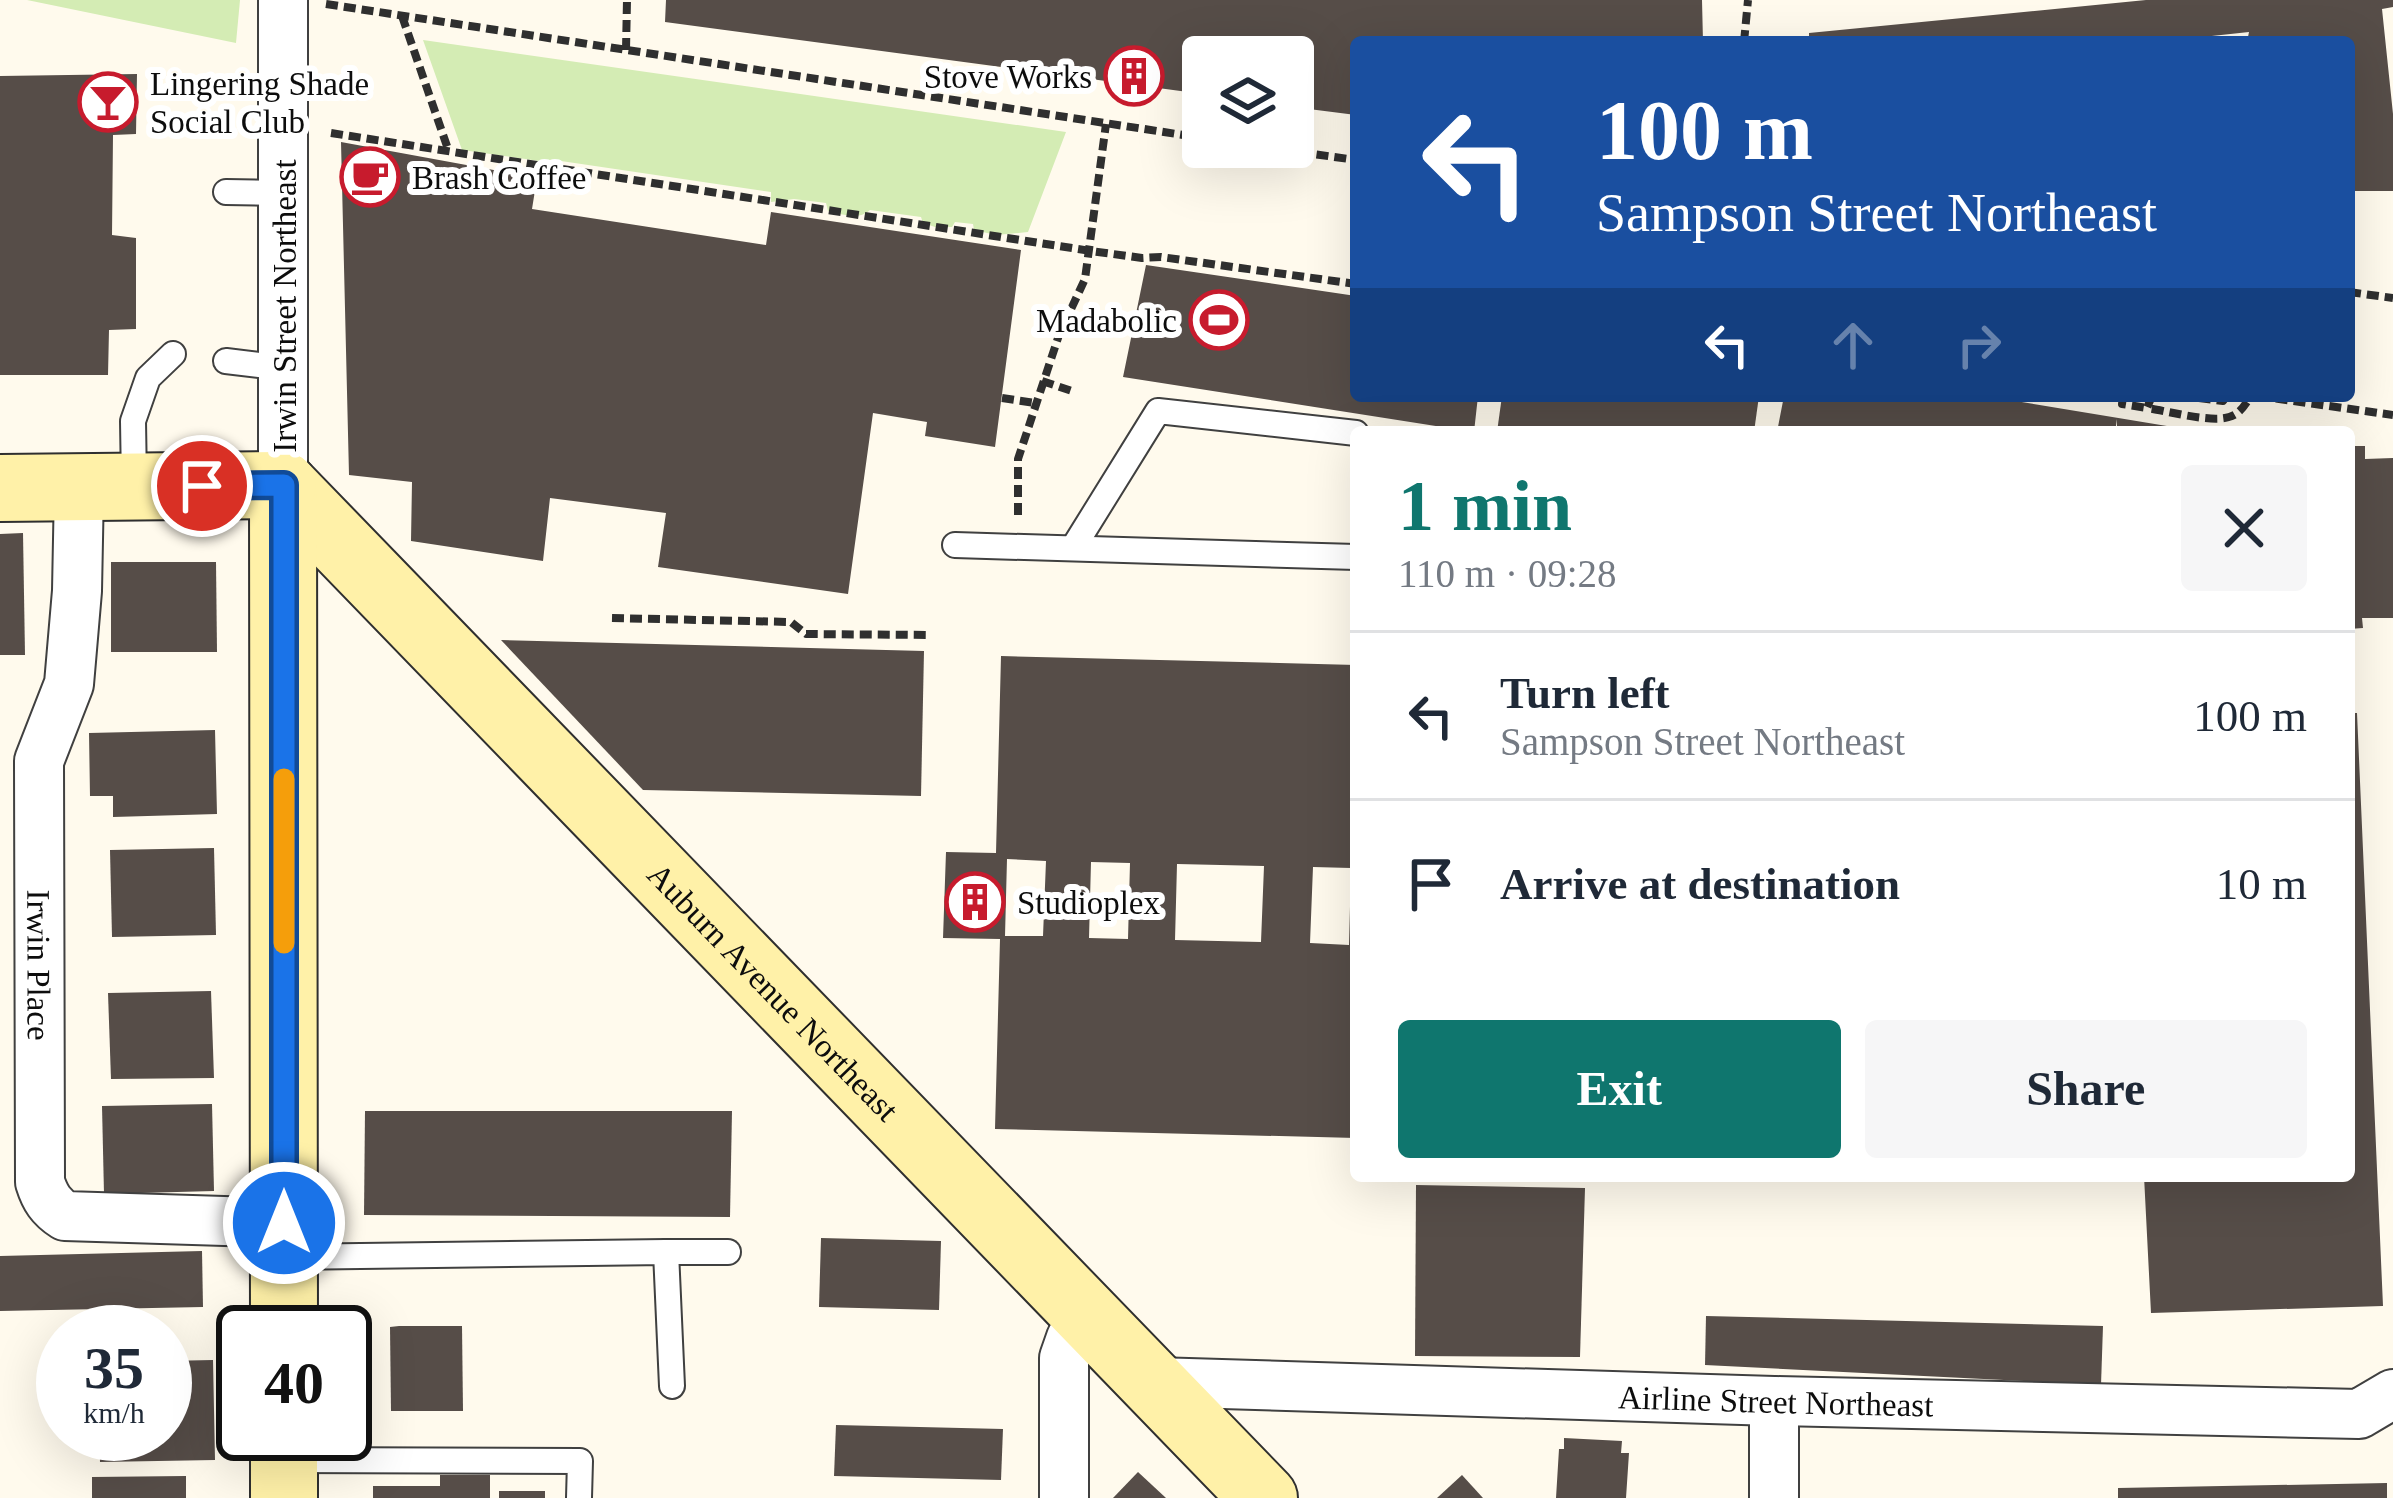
<!DOCTYPE html>
<meta charset="utf-8">
<style>
body{margin:0;font-family:"Times New Roman",serif;background:#f6f6f7;color:#1f2937;height:100vh;display:flex;flex-direction:column;font-size:45px;white-space:nowrap}
*{box-sizing:border-box;margin:0}
p{font-size:39px;color:#747a83}
.icon{flex:none;width:66px;height:66px;fill:none;stroke:currentColor;stroke-width:2;stroke-linecap:round;stroke-linejoin:round}
.map{position:relative;flex:1;overflow:hidden}
.panel{position:absolute;left:1350px;top:426px;width:1005px;height:756px;display:flex;flex-direction:column;background:#fff;border-radius:12px;box-shadow:0 12px 48px #0002}
.panel>*{flex:none}
.top-card{position:absolute;left:1350px;top:36px;width:1005px;height:366px;border-radius:12px;box-shadow:0 12px 48px #0002;background:#1a4fa0;color:#fff;overflow:hidden}
.tools{position:absolute;left:1182px;top:36px;display:grid;gap:24px}
.tools a{display:grid;place-items:center;width:132px;height:132px;border-radius:12px;background:#fff;box-shadow:0 12px 48px #0002;font-size:60px}
.speed{position:absolute;left:36px;top:1305px;display:flex;gap:24px;font-size:60px;font-weight:700;text-align:center}
.speed>*{display:grid;place-content:center;width:156px;height:156px;border-radius:50%;background:#fff;box-shadow:0 12px 48px #0002;line-height:1}
.speed small{font-size:30px;font-weight:400}
.speed .limit{border:6px solid #111;border-radius:18px;background:#fff;color:#111}
.pin{position:absolute;display:grid;place-items:center;width:102px;height:102px;color:#fff;margin:-51px;border:6px solid #fff;border-radius:50%;box-shadow:0 3px 12px #0007}
.me{position:absolute;width:132px;margin:-66px;rotate:0deg;stroke-linejoin:round;filter:drop-shadow(0 0 9px #0008)}
.turn{display:flex;align-items:center;gap:42px;height:252px;padding:0 48px;font-size:54px}
.turn .icon{width:156px;height:156px;stroke-width:2.5}
.turn b{display:block;font-size:84px;line-height:102px}
.lanes{display:flex;align-items:center;height:114px;padding:0 48px;background:#0003;justify-content:center;gap:60px;direction:ltr}
.lanes .off{opacity:.35}
.round{display:grid;place-items:center;flex:none;width:126px;height:126px;border-radius:12px;background:#f6f6f7}
.head{display:flex;align-items:center;justify-content:space-between;height:204px;padding:0 48px}
h1{font-size:72px;font-weight:800;line-height:90px;color:#0f766e}
.cta{display:flex;gap:24px;margin-top:auto;padding:24px 48px}
.cta a{flex:1;height:138px;border-radius:12px;background:#0f766e;color:#fff;font-size:48px;font-weight:800;line-height:138px;text-align:center}
.cta a+a{background:#f6f6f7;color:#1f2937}
ul{padding:0;list-style:none}
li{display:flex;align-items:center;gap:36px;height:168px;padding:0 48px;border-top:3px solid #e0e1e3}
li div{flex:1}
li b{display:block;font-size:45px}
li em{font-style:normal}
.map>svg:first-child{display:block}
</style>
<div class="map">
<svg width="2393" height="1498" viewBox="0 0 2393 1498">
<rect width="100%" height="100%" fill="#fffaed"/>
<g fill="#d4ecb4">
<path d="M27,0H240L236,43Z"/>
<path d="M423,40L1066,132L1028,232L996,235L974,230L973,224L955,222L952,227H935L923,223L921,217L870,210C858,221 842,214 828,211L826,203L794,199L771,202V192L561,161L560,164L462,150Z"/>
</g>
<g fill="#564d48" fill-rule="evenodd">
<path d="M666,0H1702L1703,42H1356V115L1293,107V57H1203V94L665,22Z"/>
<path d="M2146,0H2393V7L2382,9L2393,114V191H2349V42H2247L2249,32L2156,42H1809V33Z"/>
<path d="M137,74L136,134L113,135L112,235L136,238V329L109,330L108,375H0V76Z"/>
<path d="M341,142L537,178L532,209L766,245L771,212L1021,250L995,447L925,436L927,422L873,413L848,594L658,567L666,513L550,498L543,561L411,541L412,482L349,475Z"/>
<path d="M1146,265L1356,296V396H1478L1474,432L1123,377Z"/>
<path d="M1502,396H1759L1754,432H1497Z"/>
<path d="M1784,396H1985L2185,429V432H2117V419L2115,432H1777Z"/>
<path d="M2349,446H2365V459L2393,458V618H2362L2363,628L2349,629Z"/>
<path d="M23,533L25,655H0V534Z"/>
<path d="M111,562H216L217,652H111Z"/>
<path d="M501,640L924,651L921,796L643,790Z"/>
<path d="M1001,656L1356,665V1138L995,1129L1000,939L943,938L946,852L996,853ZM1007,859L1046,861L1043,936H1005ZM1091,862L1130,863L1128,939L1089,938ZM1177,864L1264,866L1261,942L1175,940ZM1313,867L1351,868L1349,945L1310,943Z"/>
<path d="M2349,713H2357L2383,1306L2151,1313L2144,1176H2349Z"/>
<path d="M215,730L217,814L113,817V796H90L89,733Z"/>
<path d="M214,848L216,935L112,937L110,850Z"/>
<path d="M211,991L214,1078L111,1079L108,993Z"/>
<path d="M212,1104L214,1191L104,1194L102,1106Z"/>
<path d="M365,1111H732L730,1217L364,1215Z"/>
<path d="M1416,1185L1585,1188L1580,1357L1415,1356Z"/>
<path d="M821,1238L941,1241L939,1310L819,1307Z"/>
<path d="M202,1251L203,1307L0,1311V1256Z"/>
<path d="M1706,1316L2103,1326L2101,1385L1705,1365Z"/>
<path d="M399,1326H462L463,1411H391L390,1327Z"/>
<path d="M213,1360L215,1460L100,1462L99,1434H165V1361Z"/>
<path d="M836,1425L1003,1429L1001,1480L834,1476Z"/>
<path d="M1564,1438L1622,1441L1621,1453H1629L1626,1498H1556L1559,1449H1564Z"/>
<path d="M1138,1472L1166,1498H1113Z"/>
<path d="M440,1475H490V1498H373V1486H440Z"/>
<path d="M1462,1475L1483,1498H1437Z"/>
<path d="M186,1476V1498H92V1477Z"/>
<path d="M2387,1483V1498H2118V1488Z"/>
<rect x="499" y="1491" width="46" height="7"/>
</g>
<g fill="none" stroke-linecap="round" stroke-linejoin="round">
<defs>
<g id="lane">
<path d="M226,192L285,193"/>
<path d="M226,361L284,368"/>
<path d="M134,483L133,421L148,378L173,354"/>
<path d="M955,545L1356,557"/>
<path d="M1073,548L1158,411L1356,433"/>
<path d="M666,1252H728"/>
<path d="M286,1257L666,1252L672,1386"/>
<path d="M284,1460L580,1461L579,1498"/>
</g>
<g id="street">
<path d="M283,0V485"/>
<path id="s1" d="M79,488L77,591L69,684L39,761L40,1182C45,1198 51,1207 65,1216L284,1223"/>
<path id="s2" d="M1155,1382L1774,1401L2359,1414L2393,1394"/>
<path d="M1774,1401V1498"/>
<path d="M1064,1498V1358L1071,1338L1091,1317"/>
</g>
<g id="secondary">
<path id="s3" d="M283,485L1264,1498"/>
<path d="M283,485L284,1332"/>
<path d="M0,488L283,485"/>
<path d="M284,1434V1498"/>
</g>
</defs>
<use href="#lane" stroke="#404040" stroke-width="28"/>
<use href="#street" stroke="#404040" stroke-width="52"/>
<use href="#secondary" stroke="#2f2f2f" stroke-width="70"/>
<g stroke="#2f2f2f" stroke-width="8" stroke-dasharray="12 6" stroke-linecap="butt">
<path d="M326,4L1203,138"/>
<path d="M402,16L449,152"/>
<path d="M1744,42L1748,0"/>
<path d="M626,50L627,0"/>
<path d="M331,133L1091,251L1142,258L1161,257L1356,284"/>
<path d="M1263,147L1356,160"/>
<path d="M2349,292L2393,298"/>
<path d="M1042,381L1075,392"/>
<path d="M2123,396L2122,404L2147,408"/>
<path d="M2152,396L2147,408C2167,411 2211,423 2229,417C2240,414 2245,405 2251,396"/>
<path d="M2181,396L2223,401L2227,396"/>
<path d="M2258,396L2393,415"/>
<path d="M1002,398L1035,403"/>
<path d="M1018,515V459L1059,335L1085,279L1106,124"/>
<path d="M612,618L791,622L806,634L931,635"/>
</g>
<use href="#lane" stroke="#fff" stroke-width="24"/>
<use href="#street" stroke="#fff" stroke-width="48"/>
<use href="#secondary" stroke="#fff1a8" stroke-width="66"/>
</g>
<g fill="none" stroke-linecap="round" stroke-linejoin="round">
<defs>
<path id="route" d="M202,486L284,485V1223"/>
</defs>
<use href="#route" stroke="#114b97" stroke-width="30"/>
<use href="#route" stroke="#1a73e8" stroke-width="21"/>
<path stroke="#f59e0b" stroke-width="21" d="M284,779V943"/>
</g>
<defs>
<symbol id="building-ring" viewBox="-11 -11 22 22"><circle r="9.5" fill="#fff" stroke="#c71b2d" stroke-width="1.5"/><path d="M-4-6H4V6H1V3H-1V6H-4ZM-2.5-4.3h1.7v1.8h-1.7ZM.8-4.3h1.7v1.8H.8ZM-2.5-1h1.7V.8h-1.7ZM.8-1h1.7V.8H.8Z" fill="#c71b2d"/></symbol>
<symbol id="bar-ring" viewBox="-11 -11 22 22"><circle r="9.5" fill="#fff" stroke="#c71b2d" stroke-width="1.5"/><path d="M-6-5H6L.8 .8V4.5H3.5V6h-7V4.5H-.8V.8Z" fill="#c71b2d"/></symbol>
<symbol id="cafe-ring" viewBox="-11 -11 22 22"><circle r="9.5" fill="#fff" stroke="#c71b2d" stroke-width="1.5"/><path d="M-5.5-4.5H6V0H3Q3 3.5 0 3.5H-2.5Q-5.5 3.5-5.5 0ZM3-3.2v2h1.7v-2ZM-6 4.5H4V6H-6Z" fill="#c71b2d"/></symbol>
<symbol id="stadium-ring" viewBox="-11 -11 22 22"><circle r="9.5" fill="#fff" stroke="#c71b2d" stroke-width="1.5"/><path d="M0-5a6.5 5 0 1 0 0 10a6.5 5 0 1 0 0-10ZM-3.5-1.8h7v3.6h-7Z" fill="#c71b2d"/></symbol>
</defs>
<g fill-rule="evenodd">
<use href="#building-ring" x="1101" y="43" width="66" height="66"/>
<use href="#bar-ring" x="75" y="69" width="66" height="66"/>
<use href="#cafe-ring" x="337" y="144" width="66" height="66"/>
<use href="#stadium-ring" x="1186" y="287" width="66" height="66"/>
<use href="#building-ring" x="942" y="869" width="66" height="66"/>
</g>
<g text-anchor="middle" stroke-width="12" stroke-linejoin="round" paint-order="stroke">
<g font-size="33" fill="#0d0d0d" stroke="#fff" text-anchor="start">
<text x="1092" y="88" text-anchor="end">Stove Works</text>
<text x="150" y="95">Lingering Shade<tspan x="150" dy="38">Social Club</tspan></text>
<text x="412" y="189">Brash Coffee</text>
<text x="1177" y="332" text-anchor="end">Madabolic</text>
<text x="1017" y="914">Studioplex</text>
</g>
<g font-size="33" fill="#0d0d0d" stroke="#fff">
<text transform="translate(284 306) rotate(-90)" y="12">Irwin Street Northeast</text>
<text dy="12" stroke="none"><textPath href="#s1" startOffset="483">Irwin Place</textPath></text>
<text dy="12" stroke="none"><textPath href="#s3" startOffset="705">Auburn Avenue Northeast</textPath></text>
<text dy="12" stroke="none"><textPath href="#s2" startOffset="621">Airline Street Northeast</textPath></text>
</g>
</g>
</svg>
<div class="tools">
<a><svg class="icon" aria-label="layers" viewBox="0 0 24 24"><path d="M12 4l9 5-9 5-9-5zM3 14l9 5 9-5"/></svg></a>
</div>
<div class="speed"><div>35<small>km/h</small></div><div class="limit">40</div></div>
<div class="pin" style="left:202px;top:486px;background:#d93025"><svg class="icon" aria-label="arrive" viewBox="0 0 24 24"><path d="M6 21V4h12l-3 4 3 4H6"/></svg></div>
<svg class="me" style="left:284px;top:1223px" viewBox="-20 -20 40 40"><circle r="17" fill="#1a73e8" stroke="#fff" stroke-width="3"/><path d="M0-11L8 9 0 5-8 9z" fill="#fff"/></svg>
<div class="top-card">
<div class="turn"><svg class="icon" aria-label="left" viewBox="0 0 24 24"><path d="M17 20v-9H6M10 6l-5 5 5 5"/></svg><div><b>100 m</b>Sampson Street Northeast</div></div>
<div class="lanes"><svg class="icon" aria-label="left" viewBox="0 0 24 24"><path d="M17 20v-9H6M10 6l-5 5 5 5"/></svg><svg class="icon off" aria-label="ahead" viewBox="0 0 24 24"><path d="M12 20V5M6 11l6-6 6 6"/></svg><svg class="icon off" aria-label="right" viewBox="0 0 24 24"><path d="M7 20v-9h11M14 6l5 5-5 5"/></svg></div>
</div>
<section class="panel">
<div class="head"><div><h1>1 min</h1><p>110 m · 09:28</p></div><a class="round"><svg class="icon" aria-label="close" viewBox="0 0 24 24"><path d="M6 6l12 12M18 6L6 18"/></svg></a></div>
<ul>
<li><svg class="icon" aria-label="left" viewBox="0 0 24 24"><path d="M17 20v-9H6M10 6l-5 5 5 5"/></svg><div><b>Turn left</b><p>Sampson Street Northeast</p></div><em>100 m</em></li>
<li><svg class="icon" aria-label="arrive" viewBox="0 0 24 24"><path d="M6 21V4h12l-3 4 3 4H6"/></svg><div><b>Arrive at destination</b></div><em>10 m</em></li>
</ul>
<div class="cta"><a>Exit</a><a>Share</a></div>
</section>
</div>
